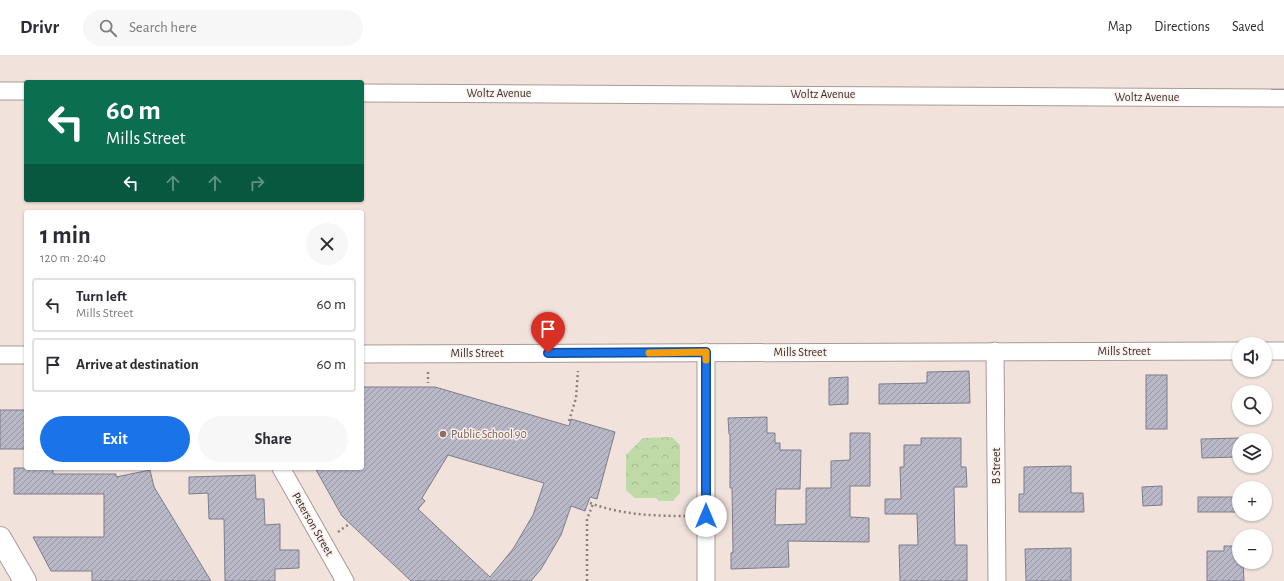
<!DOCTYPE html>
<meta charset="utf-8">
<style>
body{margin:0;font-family:"Alegreya Sans",sans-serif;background:#f7f7f7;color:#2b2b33;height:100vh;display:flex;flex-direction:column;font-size:15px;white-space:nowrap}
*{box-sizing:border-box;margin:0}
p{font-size:13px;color:#7c7c81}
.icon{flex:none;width:22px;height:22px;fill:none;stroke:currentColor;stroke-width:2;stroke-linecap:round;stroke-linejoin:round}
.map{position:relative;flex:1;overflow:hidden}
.details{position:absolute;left:24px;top:154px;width:340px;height:260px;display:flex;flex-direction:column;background:#fff;border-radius:4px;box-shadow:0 1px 3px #0004}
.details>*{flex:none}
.banner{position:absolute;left:24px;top:24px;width:340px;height:122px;border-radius:4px;box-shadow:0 1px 3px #0004;background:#0b6e4f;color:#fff;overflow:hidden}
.buttons{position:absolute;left:1232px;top:281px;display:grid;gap:8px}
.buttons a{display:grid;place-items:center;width:40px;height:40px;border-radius:50%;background:#fff;box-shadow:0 1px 3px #0004;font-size:20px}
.pin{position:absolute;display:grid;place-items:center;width:34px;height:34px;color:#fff;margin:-41px -17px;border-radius:50% 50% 50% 0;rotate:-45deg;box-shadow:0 0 4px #0007}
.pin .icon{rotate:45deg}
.me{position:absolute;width:44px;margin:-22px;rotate:0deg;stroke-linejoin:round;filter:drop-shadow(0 0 3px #0008)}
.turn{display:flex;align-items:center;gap:14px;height:84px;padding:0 16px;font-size:18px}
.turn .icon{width:52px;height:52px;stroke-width:2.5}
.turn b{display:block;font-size:28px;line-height:34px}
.lanes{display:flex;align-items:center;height:38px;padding:0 16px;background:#0003;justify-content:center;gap:20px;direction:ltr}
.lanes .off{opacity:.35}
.round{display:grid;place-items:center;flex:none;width:42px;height:42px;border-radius:21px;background:#f7f7f7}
.summary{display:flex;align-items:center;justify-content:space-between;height:68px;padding:0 16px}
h1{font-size:24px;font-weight:600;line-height:30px}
.action{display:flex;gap:8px;margin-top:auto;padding:8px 16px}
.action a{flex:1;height:46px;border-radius:24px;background:#1a73e8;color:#fff;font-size:16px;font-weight:600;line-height:46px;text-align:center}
.action a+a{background:#f7f7f7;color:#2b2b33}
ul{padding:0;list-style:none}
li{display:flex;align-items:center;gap:12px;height:54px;margin:0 8px 6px;padding:0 8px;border:2px solid #e1e1e2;border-radius:4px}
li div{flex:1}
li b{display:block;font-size:15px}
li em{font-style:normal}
header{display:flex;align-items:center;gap:24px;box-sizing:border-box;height:56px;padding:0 20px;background:#fff;border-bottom:1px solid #e1e1e2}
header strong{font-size:19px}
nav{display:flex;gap:22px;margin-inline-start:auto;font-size:14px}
.search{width:280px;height:36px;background:#f7f7f7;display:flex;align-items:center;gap:10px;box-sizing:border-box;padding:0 14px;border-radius:22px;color:#7c7c81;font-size:15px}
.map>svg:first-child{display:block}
</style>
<header>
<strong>Drivr</strong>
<div class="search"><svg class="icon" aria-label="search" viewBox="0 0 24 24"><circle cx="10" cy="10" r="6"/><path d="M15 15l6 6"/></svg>Search here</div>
<nav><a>Map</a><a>Directions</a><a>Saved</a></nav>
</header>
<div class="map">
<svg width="1284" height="525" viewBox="0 0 1284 525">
<defs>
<pattern id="park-crowns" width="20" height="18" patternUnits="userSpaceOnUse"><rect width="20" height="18" fill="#bfdaa6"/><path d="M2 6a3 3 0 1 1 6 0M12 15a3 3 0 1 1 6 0" fill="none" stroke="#a5bb8f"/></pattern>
<pattern id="building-hatch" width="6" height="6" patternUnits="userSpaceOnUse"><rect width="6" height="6" fill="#b9b8c7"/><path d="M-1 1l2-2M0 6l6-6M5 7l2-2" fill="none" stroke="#9796a2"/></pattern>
</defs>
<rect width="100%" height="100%" fill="#f2e2dc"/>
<path fill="url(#park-crowns)" d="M672,381L680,389V437L673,445H659L656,442H635L626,434V399L643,382Z"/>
<g fill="url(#building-hatch)" stroke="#7d7d8a" fill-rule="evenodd">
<path d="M969,315L970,347L879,348V328L927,327V316Z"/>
<rect x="1146" y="319" width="21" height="54"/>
<path d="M848,321V348L829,349V322Z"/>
<path d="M362,331H435L569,370L571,363L615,376L597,443L590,441L585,455L571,450L561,479L541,513L531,525H411L342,460L315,412H362ZM448,399L544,427L533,459L513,493L490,521L418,453L425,445L422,442Z"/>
<rect x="0" y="354" width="26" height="39"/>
<path d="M767,361V377H775V387H780V394H801L800,433H776L775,469L806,468V432H831V405L850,404V377H870V430H850V461L869,462V486L788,485L789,511L731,513V497L733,496L732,432H730V378H729L728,362Z"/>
<path d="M921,382H961V411H966L967,431H954L955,489H967V525H900L899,489H918L917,458H885V443H901L900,411H904V389H921Z"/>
<path d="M1239,382V401L1202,402L1201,383Z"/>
<path d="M1071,410V437H1083L1084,456H1019V438H1024V411Z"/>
<path d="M14,412H53V418H116V421L150,414L154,431L211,525H92V515H51L33,481H104V438H14Z"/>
<path d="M255,419L256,443H264L265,469L280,468V494H299V512L275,513V525H225L224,463H209L208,437L189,438V421Z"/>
<path d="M1162,430V449L1143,450L1142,431Z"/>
<rect x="1198" y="441" width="41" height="15"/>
<path d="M1224,490H1239V506H1243L1244,525H1207V495H1224Z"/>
<path d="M1071,492V525H1026L1025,493Z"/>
</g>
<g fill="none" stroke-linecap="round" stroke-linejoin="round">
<defs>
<g id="street">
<path d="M0,35H26"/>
<path d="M362,37L1284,42"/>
<path d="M995,295L997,525"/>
<path d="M1265,295H1284"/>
<path d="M706,296V525"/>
<path d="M362,298L1239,295"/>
<path d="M0,299H26"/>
<path d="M281,412L345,525"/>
</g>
<path id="secondary" d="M0,482L25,525"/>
</defs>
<use href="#street" stroke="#a99a95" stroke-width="19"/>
<use href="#secondary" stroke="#a99a95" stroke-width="24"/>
<g stroke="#8b817d" stroke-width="2.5" stroke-dasharray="2 3" stroke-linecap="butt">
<path d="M428,316V327"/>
<path d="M569,365L576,342L578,315"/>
<path d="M590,447C622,459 655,460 688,460"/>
<path d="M338,476L349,468"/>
<path d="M587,525V463L593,448"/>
</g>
<use href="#street" stroke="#fff" stroke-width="17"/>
<use href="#secondary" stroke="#fff" stroke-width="22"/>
</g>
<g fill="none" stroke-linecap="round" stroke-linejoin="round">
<defs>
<path id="route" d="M548,297L706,296V460"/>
</defs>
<use href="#route" stroke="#114b97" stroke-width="10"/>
<use href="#route" stroke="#1a73e8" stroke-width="7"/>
<path stroke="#f59e0b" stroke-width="7" d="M649,297L706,296V304"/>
</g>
<circle fill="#8d6e63" stroke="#fdf0eb" stroke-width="1.5" cx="443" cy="378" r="4"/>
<g text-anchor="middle" stroke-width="3" stroke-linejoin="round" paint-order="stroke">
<g font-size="12" fill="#352f2d" stroke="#fdf0eb">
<text x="499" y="41">Woltz Avenue</text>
<text x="823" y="42">Woltz Avenue</text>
<text x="1147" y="45">Woltz Avenue</text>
<text x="1124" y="299">Mills Street</text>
<text x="800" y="300">Mills Street</text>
<text x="477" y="301">Mills Street</text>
<text transform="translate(996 410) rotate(-90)" y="4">B Street</text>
<text transform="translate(313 468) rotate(60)" y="4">Peterson Street</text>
</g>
<g font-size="12" fill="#785e54" stroke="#fdf0eb" text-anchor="start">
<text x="451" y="382">Public School 90</text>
</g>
</g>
</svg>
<div class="buttons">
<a><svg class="icon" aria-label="sound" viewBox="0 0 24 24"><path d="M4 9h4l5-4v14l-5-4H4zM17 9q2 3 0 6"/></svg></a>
<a><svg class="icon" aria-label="search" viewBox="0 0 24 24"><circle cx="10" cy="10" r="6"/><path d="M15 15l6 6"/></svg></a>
<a><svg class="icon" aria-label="layers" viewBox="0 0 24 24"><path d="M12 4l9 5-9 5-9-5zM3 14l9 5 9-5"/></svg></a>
<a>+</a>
<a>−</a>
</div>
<div class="pin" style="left:548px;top:297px;background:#d93025"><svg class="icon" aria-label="arrive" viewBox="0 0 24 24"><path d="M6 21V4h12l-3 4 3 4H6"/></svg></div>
<svg class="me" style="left:706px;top:460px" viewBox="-20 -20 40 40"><circle r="19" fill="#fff"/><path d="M0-13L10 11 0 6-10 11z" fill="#1a73e8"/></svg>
<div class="banner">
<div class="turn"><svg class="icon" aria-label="left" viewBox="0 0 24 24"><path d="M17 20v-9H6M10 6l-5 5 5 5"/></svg><div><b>60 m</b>Mills Street</div></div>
<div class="lanes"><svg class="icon" aria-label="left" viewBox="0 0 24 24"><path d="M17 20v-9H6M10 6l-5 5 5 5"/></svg><svg class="icon off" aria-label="ahead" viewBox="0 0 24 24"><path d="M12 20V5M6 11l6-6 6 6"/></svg><svg class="icon off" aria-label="ahead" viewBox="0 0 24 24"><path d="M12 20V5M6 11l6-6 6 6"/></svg><svg class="icon off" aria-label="right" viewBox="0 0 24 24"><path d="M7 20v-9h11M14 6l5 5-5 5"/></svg></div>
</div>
<section class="details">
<div class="summary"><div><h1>1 min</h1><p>120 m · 20:40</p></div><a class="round"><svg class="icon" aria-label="close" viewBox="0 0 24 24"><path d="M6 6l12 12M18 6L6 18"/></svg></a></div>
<ul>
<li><svg class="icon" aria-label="left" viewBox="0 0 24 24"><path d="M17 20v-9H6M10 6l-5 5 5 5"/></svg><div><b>Turn left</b><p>Mills Street</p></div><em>60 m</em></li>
<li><svg class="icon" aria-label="arrive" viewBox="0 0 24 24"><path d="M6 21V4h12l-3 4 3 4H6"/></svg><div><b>Arrive at destination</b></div><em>60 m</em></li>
</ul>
<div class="action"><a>Exit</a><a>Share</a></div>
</section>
</div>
